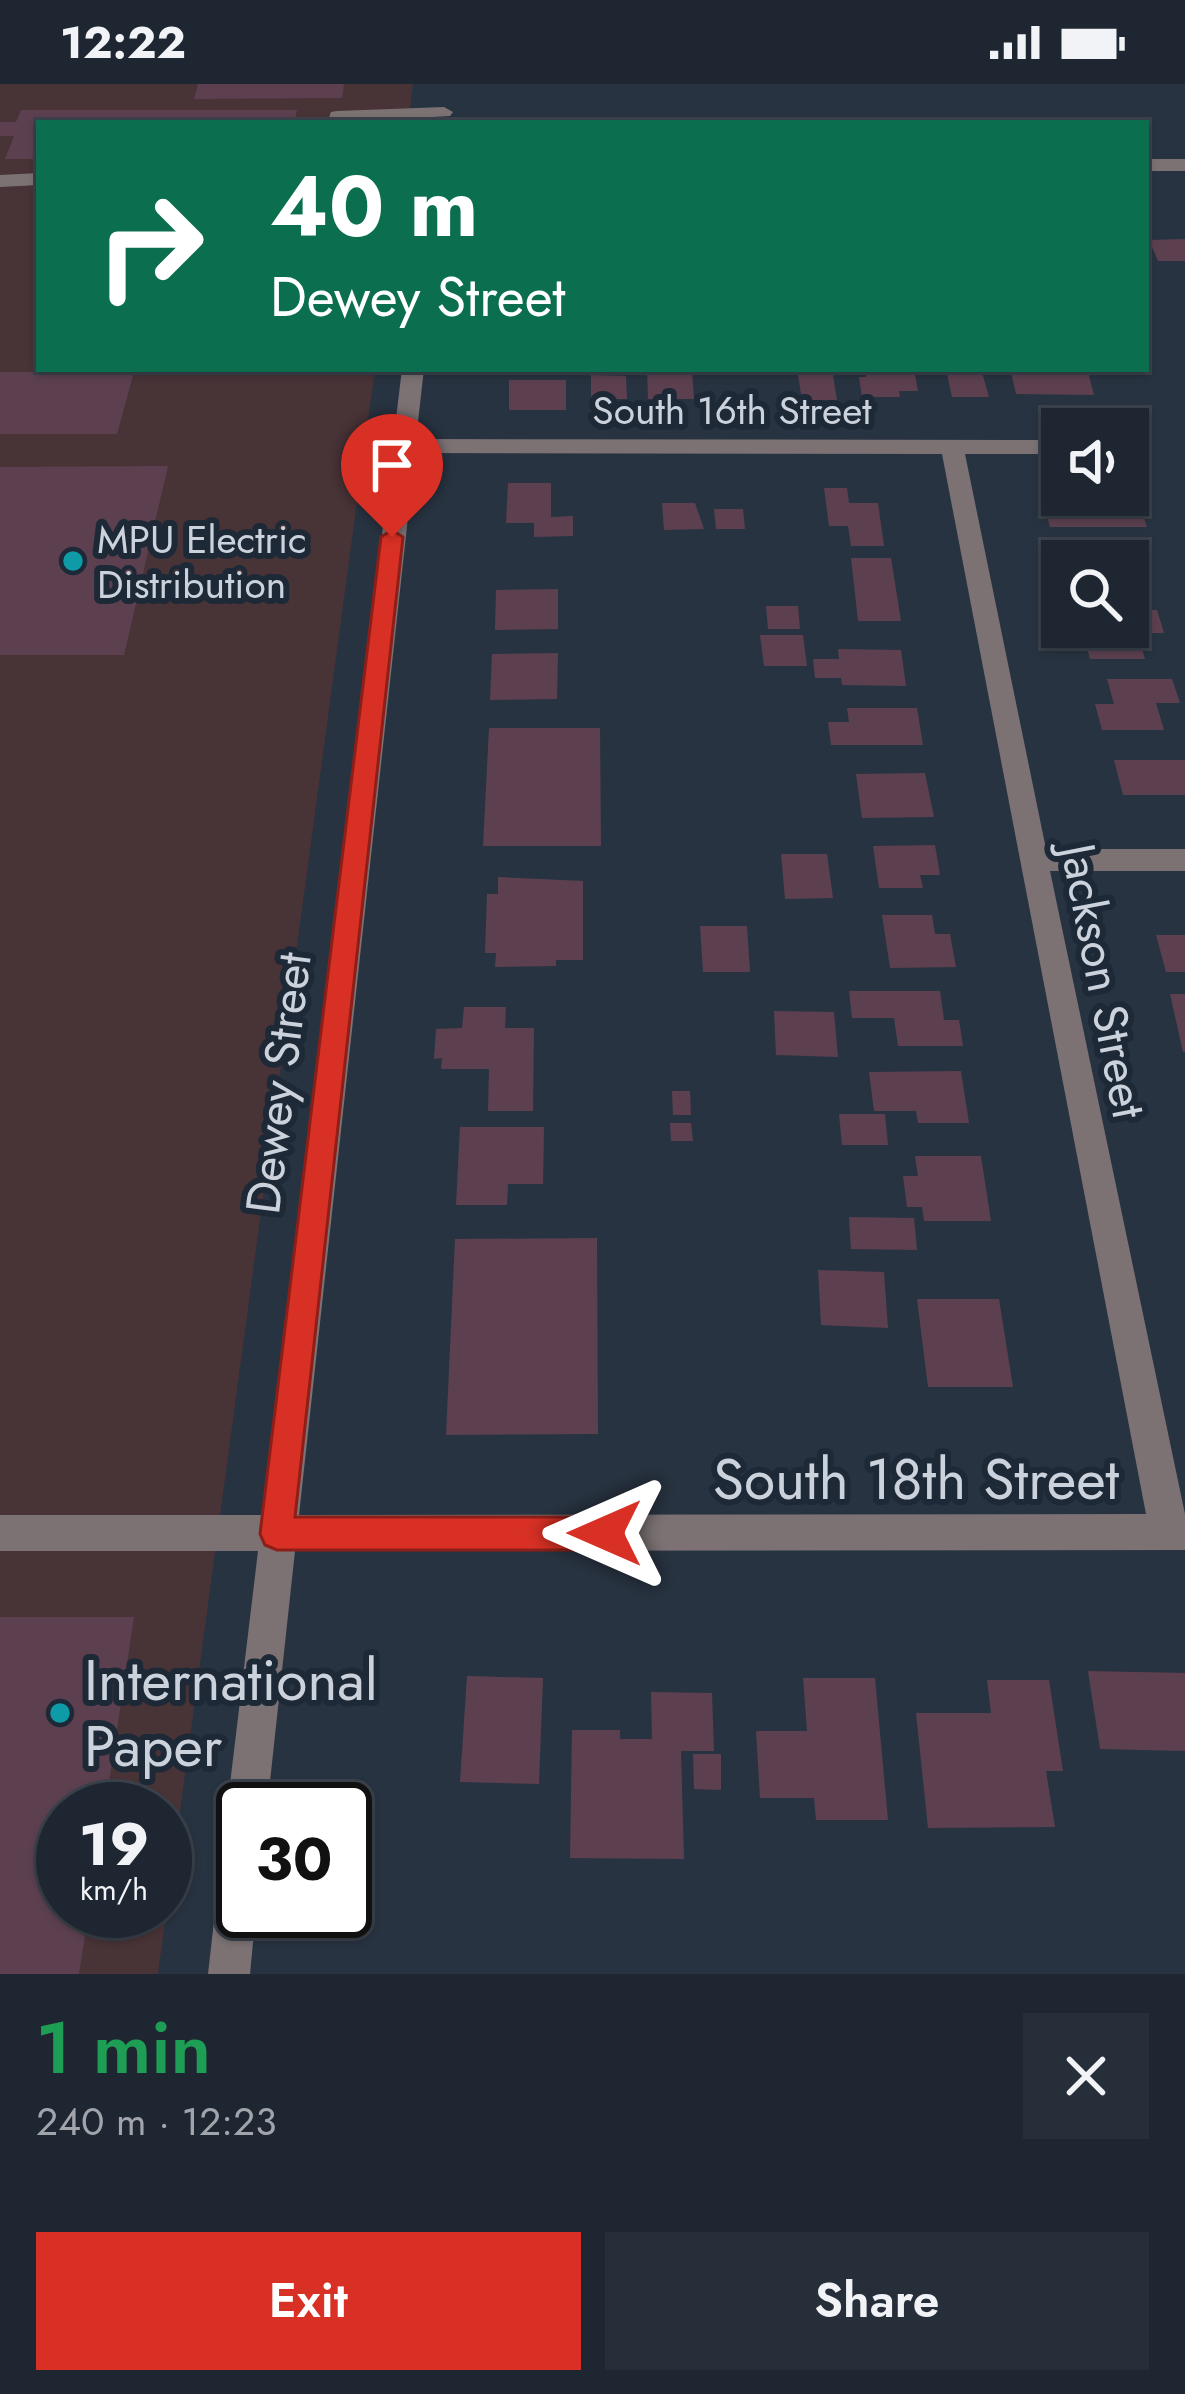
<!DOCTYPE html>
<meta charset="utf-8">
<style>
body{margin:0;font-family:Jost,sans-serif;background:#262e39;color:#f1f3f6;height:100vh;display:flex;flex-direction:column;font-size:45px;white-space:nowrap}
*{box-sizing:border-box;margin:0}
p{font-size:39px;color:#a1a5ab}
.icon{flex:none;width:66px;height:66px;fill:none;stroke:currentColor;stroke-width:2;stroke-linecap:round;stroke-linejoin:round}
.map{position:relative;height:1890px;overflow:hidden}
.panel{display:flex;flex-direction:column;background:#1e2631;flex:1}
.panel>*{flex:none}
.guide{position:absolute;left:36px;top:36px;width:1113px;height:252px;border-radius:0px;box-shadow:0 3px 9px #0004,0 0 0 3px #3c434d;background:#0b6e4f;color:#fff;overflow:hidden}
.controls{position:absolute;left:1041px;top:324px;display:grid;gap:24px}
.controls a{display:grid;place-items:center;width:108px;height:108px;border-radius:0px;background:#1e2631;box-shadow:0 3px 9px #0004,0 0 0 3px #3c434d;font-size:60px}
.speed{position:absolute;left:36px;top:1698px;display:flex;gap:24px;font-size:60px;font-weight:700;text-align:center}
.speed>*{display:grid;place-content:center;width:156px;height:156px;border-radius:50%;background:#1e2631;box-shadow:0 3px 9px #0004,0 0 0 3px #3c434d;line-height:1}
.speed small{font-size:30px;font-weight:400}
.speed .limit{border:6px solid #111;border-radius:18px;background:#fff;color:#111}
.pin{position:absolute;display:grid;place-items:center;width:102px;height:102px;color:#fff;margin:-123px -51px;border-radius:50% 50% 50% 0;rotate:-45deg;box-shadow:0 0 12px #0007}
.pin .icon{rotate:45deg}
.me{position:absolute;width:132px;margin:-66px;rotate:270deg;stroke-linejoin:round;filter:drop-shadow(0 0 9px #0008)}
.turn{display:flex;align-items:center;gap:42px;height:252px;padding:0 36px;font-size:54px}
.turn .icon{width:156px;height:156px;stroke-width:2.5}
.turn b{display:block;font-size:84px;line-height:102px}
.round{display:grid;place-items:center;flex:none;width:126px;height:126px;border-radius:0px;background:#262e39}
.head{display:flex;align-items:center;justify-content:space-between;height:204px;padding:0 36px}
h1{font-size:72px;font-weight:600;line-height:90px;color:#1e9e55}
.primary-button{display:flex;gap:24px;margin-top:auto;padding:24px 36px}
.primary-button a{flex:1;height:138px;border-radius:0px;background:#d93025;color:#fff;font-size:48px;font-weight:600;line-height:138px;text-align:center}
.primary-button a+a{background:#262e39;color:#f1f3f6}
.status{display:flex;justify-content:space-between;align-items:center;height:84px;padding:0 60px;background:#1e2631;direction:ltr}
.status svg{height:33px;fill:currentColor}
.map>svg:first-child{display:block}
</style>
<div class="status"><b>12:22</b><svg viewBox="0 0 49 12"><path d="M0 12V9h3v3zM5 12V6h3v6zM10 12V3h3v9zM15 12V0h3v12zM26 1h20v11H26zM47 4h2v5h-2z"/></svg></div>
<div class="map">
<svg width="1185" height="1890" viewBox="0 0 1185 1890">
<rect width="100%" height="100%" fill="#283341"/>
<path fill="#483337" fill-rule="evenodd" d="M0,0H413L408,39H39V285H375L158,1890H0ZM63,1725H165V1827H63Z"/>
<g fill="#5c4050">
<path d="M198,0H344L342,14L194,15Z"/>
<path d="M21,26H297L294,39H39V75H5L14,52H0V38H16Z"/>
<path d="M1185,155V177H1158L1149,156Z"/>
<path d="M647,285L692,286L694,315H648Z"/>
<path d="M865,285H914L918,307H899L900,313H862L859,293H866Z"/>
<path d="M946,285H981L989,313H952Z"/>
<path d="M0,288H134L117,350H0Z"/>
<path d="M1011,288H1088L1094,311L1016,310Z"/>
<path d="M591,291L626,292L627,315H591Z"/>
<path d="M798,291H833L837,316H802Z"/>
<rect x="509" y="296" width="57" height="30"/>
<path d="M168,382L124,571H0V383Z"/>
<path d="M508,399H551V433L573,432V452L534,453V439H506Z"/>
<path d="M824,404H847L849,419H878L884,462H851L848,442H829Z"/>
<path d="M1042,414H1106L1109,422H1115L1113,416H1138L1147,443H1050Z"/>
<path d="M662,419H695L704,445L664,446Z"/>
<path d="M714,425H743L745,445H716Z"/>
<path d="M1075,463H1114L1118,477H1079Z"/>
<path d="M851,474H891L901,537H858Z"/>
<path d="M558,505V545L495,546L496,506Z"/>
<path d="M766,522H798L800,545H768Z"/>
<path d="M1128,526H1157L1164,549H1137L1145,575H1090L1081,543H1128Z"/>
<path d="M760,551H803L807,582H764Z"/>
<path d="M838,565L901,566L906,602L842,601L841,594H815L813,575H839Z"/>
<path d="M558,569L557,615L490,616L492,570Z"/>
<path d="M1107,595H1172L1180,619H1156L1164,646H1102L1095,620H1114Z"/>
<path d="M847,624H917L923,661H831L828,638H849Z"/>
<path d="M489,644H600L601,762H483Z"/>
<path d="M1114,676H1185V711H1123Z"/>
<path d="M925,689L934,733L862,734L856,690Z"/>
<path d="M935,761L940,791H920L923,804H879L873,762Z"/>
<path d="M781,770H827L833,814L785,815Z"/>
<path d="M498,793L583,797V876H556V882L495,883L496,869H485L487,810H498Z"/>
<path d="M882,831H932L935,850H950L956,883L890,884Z"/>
<path d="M700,842H747L750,888H703Z"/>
<path d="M1156,851H1185V888H1166Z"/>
<path d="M849,907H940L944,936H959L963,962H898L894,934H852Z"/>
<path d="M1170,910H1185V968H1183Z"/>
<path d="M464,923H506L505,944H534L533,1027H488L489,985H441L442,974L434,975L436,945L462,944Z"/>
<path d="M774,927L834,928L838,973L776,971Z"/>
<path d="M961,987L969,1039H918L916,1027H874L869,988Z"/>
<path d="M672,1007H690L691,1031H673Z"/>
<path d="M839,1030H885L888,1061H842Z"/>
<path d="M670,1039H691L693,1057H671Z"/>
<path d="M460,1043H544L543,1100H508L507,1121H456Z"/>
<path d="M915,1072H981L991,1137H924L922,1123H907L903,1092H918Z"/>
<path d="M849,1133L914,1134L917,1166L851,1165Z"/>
<path d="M597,1154L598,1350L446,1351L455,1155Z"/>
<path d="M818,1186L884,1188L888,1244L821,1241Z"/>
<path d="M917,1215H999L1013,1303H928Z"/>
<path d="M0,1533H134L105,1725H63V1827H89L79,1890H0Z"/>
<path d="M1088,1587L1185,1589V1667L1100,1665Z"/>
<path d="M467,1592L543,1594L539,1700L460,1698Z"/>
<path d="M803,1594H875L888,1736H816L814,1714H760L756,1647H807Z"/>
<path d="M987,1596H1049L1063,1687H1046L1055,1743L928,1744L916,1629H991Z"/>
<path d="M651,1608L712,1609L714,1667H681L684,1775L570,1774L572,1646H620V1655H652Z"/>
<path d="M693,1670H721V1706L694,1705Z"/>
</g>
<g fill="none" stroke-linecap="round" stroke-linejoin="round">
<g fill="#7c7274" fill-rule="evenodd">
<path d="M444,23L453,28L450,32L327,39L331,28L337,27Z"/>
<rect x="1146" y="75" width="39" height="12"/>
<path d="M39,89V101L0,103V91Z"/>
<path d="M402,285H424L416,355L1062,356V370H965L1046,765H1185V787H1050L1185,1430V1466L295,1467L267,1725H243V1827H256L250,1890H208L223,1758L229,1744L236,1741L227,1725L258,1467H0V1431H263ZM415,369L942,370L1146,1430L299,1431Z"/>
</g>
</g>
<path fill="#d93025" stroke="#8d1f18" stroke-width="3" d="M392,446L403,453L295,1433H605L617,1438L621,1449L617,1461L605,1466H277L265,1461L260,1450L381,453Z"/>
<g fill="#0f9aa8" stroke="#1e2937" stroke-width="4.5">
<circle cx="73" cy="477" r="12"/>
<circle cx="60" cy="1629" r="12"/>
</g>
<g text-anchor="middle" stroke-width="12" stroke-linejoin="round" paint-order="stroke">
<g font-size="39" fill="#cbd2dc" stroke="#1e2937">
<text x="732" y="340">South 16th Street</text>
</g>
<g font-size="39" fill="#cbd2dc" stroke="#1e2937" text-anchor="start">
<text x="97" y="469">MPU Electric<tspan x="97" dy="45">Distribution</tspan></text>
</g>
<g font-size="48" fill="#cbd2dc" stroke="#1e2937">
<text transform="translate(1104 897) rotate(79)" y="17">Jackson Street</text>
<text transform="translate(278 999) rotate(-83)" y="17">Dewey Street</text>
</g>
<g font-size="57" fill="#cbd2dc" stroke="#1e2937">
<text x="916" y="1415">South 18th Street</text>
</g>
<g font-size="57" fill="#cbd2dc" stroke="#1e2937" text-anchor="start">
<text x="84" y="1616">International<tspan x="84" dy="66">Paper</tspan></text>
</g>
</g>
</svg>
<div class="controls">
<a><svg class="icon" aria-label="sound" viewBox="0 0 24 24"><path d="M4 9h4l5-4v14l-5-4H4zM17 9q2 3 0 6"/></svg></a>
<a><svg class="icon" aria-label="search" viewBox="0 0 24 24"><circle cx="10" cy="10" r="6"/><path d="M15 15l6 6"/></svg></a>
</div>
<div class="speed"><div>19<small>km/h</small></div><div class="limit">30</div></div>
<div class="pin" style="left:392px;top:453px;background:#d93025"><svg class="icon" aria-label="arrive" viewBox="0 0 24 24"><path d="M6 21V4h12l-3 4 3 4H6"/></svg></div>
<svg class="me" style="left:605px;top:1449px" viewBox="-20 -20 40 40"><path d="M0-17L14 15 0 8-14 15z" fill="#d93025" stroke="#fff" stroke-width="4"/></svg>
<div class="guide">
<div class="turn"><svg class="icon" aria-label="right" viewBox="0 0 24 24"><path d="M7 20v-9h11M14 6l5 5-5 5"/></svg><div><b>40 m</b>Dewey Street</div></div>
</div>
</div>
<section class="panel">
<div class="head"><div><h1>1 min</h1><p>240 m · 12:23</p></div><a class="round"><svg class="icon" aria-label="close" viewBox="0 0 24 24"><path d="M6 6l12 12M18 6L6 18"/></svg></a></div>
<div class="primary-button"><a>Exit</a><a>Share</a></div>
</section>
